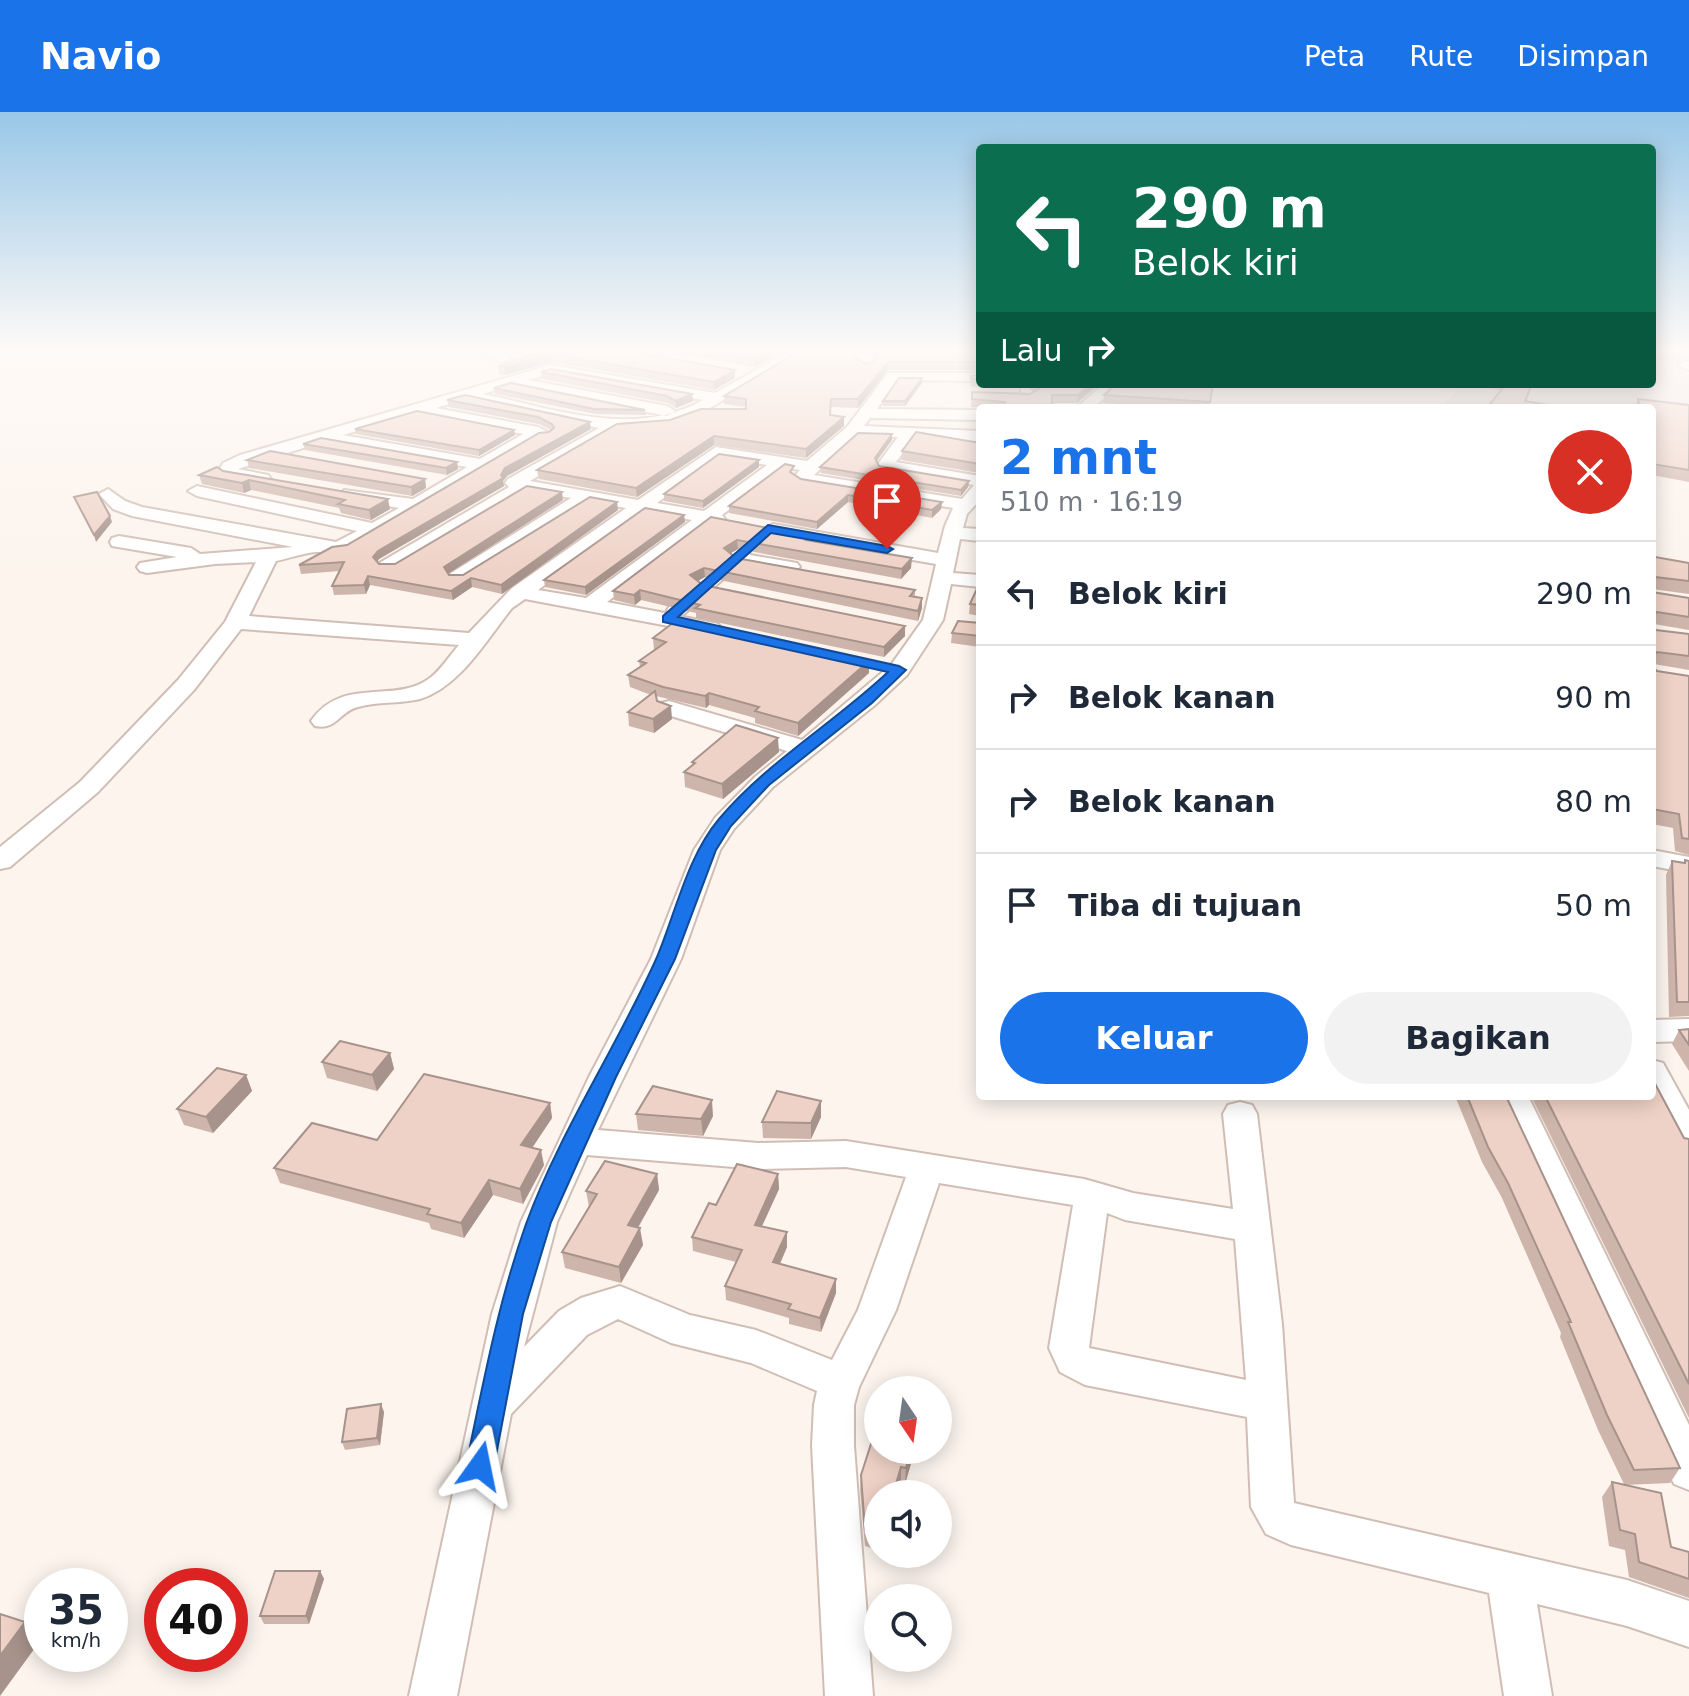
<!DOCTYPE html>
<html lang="id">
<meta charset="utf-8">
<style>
body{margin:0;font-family:"DejaVu Sans",sans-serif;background:#f2f2f3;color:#1f2937;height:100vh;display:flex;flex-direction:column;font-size:30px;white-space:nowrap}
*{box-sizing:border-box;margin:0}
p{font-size:26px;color:#747a83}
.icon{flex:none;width:44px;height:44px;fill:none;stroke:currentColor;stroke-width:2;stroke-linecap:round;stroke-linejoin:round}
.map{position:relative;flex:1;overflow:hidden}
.side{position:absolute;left:976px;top:292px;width:680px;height:696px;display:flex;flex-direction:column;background:#fff;border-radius:8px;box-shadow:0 4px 20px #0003}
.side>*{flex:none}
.guide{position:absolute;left:976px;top:32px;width:680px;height:244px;border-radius:8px;box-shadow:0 4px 20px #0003;background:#0b6e4f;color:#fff;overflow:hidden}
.needle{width:52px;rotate:167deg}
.tools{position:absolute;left:864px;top:1264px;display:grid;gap:16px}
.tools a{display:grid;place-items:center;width:88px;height:88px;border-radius:50%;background:#fff;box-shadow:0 4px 20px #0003;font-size:40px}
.speed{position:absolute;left:24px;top:1456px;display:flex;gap:16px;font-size:40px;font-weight:700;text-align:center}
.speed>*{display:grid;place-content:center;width:104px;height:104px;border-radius:50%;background:#fff;box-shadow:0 4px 20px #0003;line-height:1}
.speed small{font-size:20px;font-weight:400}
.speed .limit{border:12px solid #d22;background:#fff;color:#111}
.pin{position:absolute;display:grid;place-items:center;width:68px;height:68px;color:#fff;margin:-82px -34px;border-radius:50% 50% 50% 0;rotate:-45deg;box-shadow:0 0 8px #0007}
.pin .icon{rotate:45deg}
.me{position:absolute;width:88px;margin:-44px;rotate:12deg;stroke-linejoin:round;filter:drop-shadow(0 0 6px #0008)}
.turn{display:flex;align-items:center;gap:28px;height:168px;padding:0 24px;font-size:36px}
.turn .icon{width:104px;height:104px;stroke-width:2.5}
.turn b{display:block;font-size:56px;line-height:68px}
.then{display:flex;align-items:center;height:76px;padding:0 24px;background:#0003;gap:16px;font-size:30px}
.round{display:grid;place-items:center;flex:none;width:84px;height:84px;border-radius:42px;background:#f2f2f3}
.headline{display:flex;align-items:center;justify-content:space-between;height:136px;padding:0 24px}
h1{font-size:48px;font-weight:700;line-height:60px;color:#1a73e8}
.action{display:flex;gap:16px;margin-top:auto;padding:16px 24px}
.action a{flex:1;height:92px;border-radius:48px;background:#1a73e8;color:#fff;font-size:32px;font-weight:700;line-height:92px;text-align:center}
.action a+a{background:#f2f2f3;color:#1f2937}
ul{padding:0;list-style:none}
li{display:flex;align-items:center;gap:24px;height:104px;padding:0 24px;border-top:2px solid #e0e1e3}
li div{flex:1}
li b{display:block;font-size:30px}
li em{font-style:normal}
header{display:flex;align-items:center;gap:48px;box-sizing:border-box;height:112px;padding:0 40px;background:#1a73e8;color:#fff}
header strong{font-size:38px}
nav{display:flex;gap:44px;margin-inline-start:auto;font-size:28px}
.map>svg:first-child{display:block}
</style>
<header>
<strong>Navio</strong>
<nav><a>Peta</a><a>Rute</a><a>Disimpan</a></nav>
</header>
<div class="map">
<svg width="1689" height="1584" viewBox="0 0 1689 1584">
<rect width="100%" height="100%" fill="#fcf4ed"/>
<path fill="#ece5e2" d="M1652,238H1689V369L1652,296H1440L1455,280L1413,272H1652Z"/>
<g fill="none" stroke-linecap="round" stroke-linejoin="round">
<defs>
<g id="minor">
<path d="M470,238H490L511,246L504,250Z"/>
<path d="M792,238H808L693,306L670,314L617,318L530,369L638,388L716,335L807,349L847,315L888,261H980V269L897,268L877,297L980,298V308L870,306L864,314L980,319V329L914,326L896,350L980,364V388L967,402L963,416L980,417V429L960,427L953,461L980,463V475L951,472L943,508L907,563L875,593L773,675L734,717L720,738L681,847L598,1018L758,1031L846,1029L1084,1067L1133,1081L1233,1097L1223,1002L1228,993L1240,990L1252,993L1257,1002L1282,1212L1294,1391L1627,1468L1689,1489V1535L1627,1514L1537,1492L1552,1584H1504L1489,1481L1291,1433L1266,1422L1251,1395L1247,1305L1085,1273L1060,1260L1049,1236L1073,1093L939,1071L896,1198L859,1275L854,1293V1334L873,1584H825L812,1334L814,1293L817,1279L751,1251L671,1231L618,1207L587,1223L511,1302L457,1584H409L492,1202L521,1110L589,965L651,847L694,738L715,706L755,665L787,639L661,601L658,596L661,591L669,589L802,628L891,553L923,508L936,452L773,424L764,418L773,412L938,441L945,414L953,396L802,371L793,366L800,358L784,356L722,403L725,407L722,411H711L607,490L670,502L667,498L670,494L735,437H749L750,443L797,451L800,455L790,461L740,452L684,502L679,504L718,512L721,516L718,520L711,522L525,487L512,496C487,527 460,575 420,587C400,592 378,589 358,595C340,599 336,619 315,614L311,609C343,563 394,593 430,566C441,558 450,543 459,533L241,517L194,578L98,680L10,755L0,757V735L80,670L178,568L225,510L256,450L215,452L147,461L140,459L137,455L140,451L177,445L112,434L110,430L112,426L119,424L191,436L200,442L293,435L132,404L113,397L99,382L108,377L125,389L142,395L336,430L357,419L197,384L188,379L197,374L372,411L399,396L344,386L341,382L344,378L413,387L467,355L325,329L238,357L268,363L271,367L268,371L226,365L218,360L223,351L240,343L551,253L715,281ZM552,261L703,288C634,327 556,297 483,282L512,273L667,304L675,299L667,294L529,268ZM466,287L599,316L508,367L505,371L509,375L381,450L378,454L381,458H395L528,379L571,386L451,461L448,465L451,469H465L590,390L626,396L512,476L469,521L249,504L276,449C290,446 309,439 320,440C330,440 337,441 347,439L539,326L550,325L552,322L538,315L436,296ZM418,301L424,303L523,322L480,347L343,323ZM857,323L898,325L877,353L879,357L974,373L962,387L814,363ZM719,345L767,353L704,399L657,391ZM645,400L692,408L586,486L538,478ZM587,1043L758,1057L846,1055L906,1065L858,1198L832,1248L756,1218L690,1203L620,1174L581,1186L559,1199L524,1235L557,1110ZM1107,1101L1125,1108L1235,1127L1246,1268L1089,1236Z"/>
<path d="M832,238H860L879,244L870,256L865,257L858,253L863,246Z"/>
<path d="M1685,249L1689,250V258L1678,253Z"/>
<path d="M1020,272H1034L1039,296H1023Z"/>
<path d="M1104,272H1120L1093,296H1076Z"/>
<path d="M1652,738L1689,745V761L1652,754Z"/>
<path d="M1689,907V929L1652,930V908Z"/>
<path d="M1652,948L1663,951L1689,998V1042L1677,1038L1649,984H1652Z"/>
<path d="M1496,984H1528L1689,1313V1378L1674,1372Z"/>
</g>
</defs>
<use href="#minor" stroke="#d0beb5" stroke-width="4"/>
<use href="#minor" fill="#fff" fill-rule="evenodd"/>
</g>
<g fill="#ceb5ab">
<path d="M520,238H622L735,258V266L714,278L552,250L505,263L499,262L498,254L537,241Z"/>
<path d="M657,238H787L755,255Z"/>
<path d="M867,238H980V258H888L858,296L831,295L830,303L844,314L806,346L714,333L637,385L539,367L537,358L670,308L746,297V295L724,292V284L858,248L866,252L872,250L878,242Z"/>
<path d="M1652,238H1683L1680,248L1678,250L1652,247Z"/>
<path d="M541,260L692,282L693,289L676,296L668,291L542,267Z"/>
<path d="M980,263V272H1099L1077,291H1052V296L971,295L972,280L1030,282L1033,280L1029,276L971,275V264Z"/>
<path d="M922,266V271L905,294H883V289Z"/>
<path d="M1214,272L1209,296H1176L1103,291L1104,283Z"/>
<path d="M1459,272H1533L1526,290L1487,296L1501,278Z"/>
<path d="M494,276L645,298L646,303L595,302L495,282Z"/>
<path d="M465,283L591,317L507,364L503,369L504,374L379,447L377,450L379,452H395L563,388L448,461L449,463H463L618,398L502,482L472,475L453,488L370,473L366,482L334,483L332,474L340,459L301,462L299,453L347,433L551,318L539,312L449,295L447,288Z"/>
<path d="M1638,287L1689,293V370L1652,363V296H1635Z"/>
<path d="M355,317L514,318L515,323L479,344L356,322Z"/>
<path d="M892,328L876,349L879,354L969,369L968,375L961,384L821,361L820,355Z"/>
<path d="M980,331V361L901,348L902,339Z"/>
<path d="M303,332L457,350L458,357L447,363L305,338Z"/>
<path d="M247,348L425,367L426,376L412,384L249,356Z"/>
<path d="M759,355L703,396L664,389V382Z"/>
<path d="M223,359L390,397L371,408L341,401L339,396L251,378L244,381L202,372L199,363Z"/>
<path d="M794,360L793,362L801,367L942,390L941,397L932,406L848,390L817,417L729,401V394Z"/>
<path d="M980,400V414H977L978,404Z"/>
<path d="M684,403L685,410L586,483L545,475L544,468Z"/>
<path d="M711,405L810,424V429L911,456L901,467L738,437L731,441L736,446L915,478V485L922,486V496L918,509L705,465L698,469L703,473L905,514V524L884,545L696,506V501L641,488L635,493L614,488L613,479Z"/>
<path d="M1655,445L1689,451V482L1652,477V453Z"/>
<path d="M980,470V504L969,502L970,492Z"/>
<path d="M1652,480L1689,486V518L1654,512V515L1656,518L1689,522V558L1654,552V556L1657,559L1689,564V743L1675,739L1673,716L1652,712Z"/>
<path d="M980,511V535L951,531L952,521Z"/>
<path d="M653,526L869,561L798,624L755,611V606L709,593L706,596L656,584L657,589L672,607L654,621L629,614L628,600L651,583L630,575L628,563L640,555L639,549L654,538Z"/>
<path d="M779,640L723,687L685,675L684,660L692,653V650Z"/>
<path d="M1685,748L1689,749V904L1669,905L1666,763L1672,749L1683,751Z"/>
<path d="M1689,917V959L1672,932L1679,918Z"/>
<path d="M390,941L394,957L377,979L327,966L322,950Z"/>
<path d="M246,963L252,979L213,1021L184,1013L177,997Z"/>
<path d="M1455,984H1506L1680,1356L1670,1371L1625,1373L1671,1435L1689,1440V1486L1629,1465L1625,1438L1609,1434L1602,1385L1612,1370L1624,1372L1598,1318L1560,1225L1561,1221L1502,1086L1482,1050Z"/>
<path d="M1531,984H1652L1684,1026L1689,1027V1306Z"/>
<path d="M821,989V1005L811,1027L763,1026L762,1010Z"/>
<path d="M550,991L552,1006L532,1036L544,1053L523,1092L493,1083L464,1126L431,1117L429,1111L280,1071L274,1056L377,1028Z"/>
<path d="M636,1002L713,1004L703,1024L638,1018Z"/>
<path d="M657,1062L659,1078L638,1116L643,1133L621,1171L565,1156L562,1140L589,1095L586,1079Z"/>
<path d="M778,1062L779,1077L762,1114L787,1120V1135L780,1152L836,1167V1181L821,1220L789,1212V1206L726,1188L725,1174L736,1150L693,1139L692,1125L716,1093Z"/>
<path d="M384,1300L380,1333L345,1338L342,1330Z"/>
<path d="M878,1338H915L905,1372L901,1371L897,1382H878V1438L865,1434L860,1378L861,1363Z"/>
<path d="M320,1459L324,1467L309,1512H264L260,1504Z"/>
</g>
<g fill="#a7938b">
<path d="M772,238H787L755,255V247Z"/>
<path d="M551,242L552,250L505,263L504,255Z"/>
<path d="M888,250V258L858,296V287Z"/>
<path d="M735,258V266L714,278V270Z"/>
<path d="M922,266V271L905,294V289Z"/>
<path d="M1091,272H1099L1077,291L1078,283Z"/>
<path d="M692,282L693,289L676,296V289Z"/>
<path d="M844,305V314L806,346V337Z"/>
<path d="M590,310L591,317L507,364L503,369L504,374L379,447L375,454L373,445L378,439L501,363L505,356Z"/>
<path d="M514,318L515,323L479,344V338Z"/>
<path d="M892,322V328L875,351V346Z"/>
<path d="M714,324V333L637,385L636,376Z"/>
<path d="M759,348V355L703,396V389Z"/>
<path d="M457,350L458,357L447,363L446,356Z"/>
<path d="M425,367L426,376L412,384L411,375Z"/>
<path d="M249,368L251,378L244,381L242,371Z"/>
<path d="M969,369L968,375L961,384V378Z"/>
<path d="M562,380L563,388L446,463L444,455Z"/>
<path d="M848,383V390L817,417V410Z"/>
<path d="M388,387L390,397L371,408L369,398Z"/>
<path d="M617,390L618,398L502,482L501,473Z"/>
<path d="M942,390L941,397L932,406V398Z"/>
<path d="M684,403L685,410L586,483L585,475Z"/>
<path d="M110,404L112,410L96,430L94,423Z"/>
<path d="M737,428L738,437L724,445V436Z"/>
<path d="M912,446L911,456L901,467L902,457Z"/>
<path d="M704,456L705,465L691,473L690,463Z"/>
<path d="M368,464L370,473L366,482L364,473Z"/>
<path d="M471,466L472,475L453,488L451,479Z"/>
<path d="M640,478L641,488L635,493L634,483Z"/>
<path d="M922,486V496L918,509V499Z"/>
<path d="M905,514V524L884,545V535Z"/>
<path d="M869,549V561L798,624V611Z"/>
<path d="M709,581V593L706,596L705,584Z"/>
<path d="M671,594L672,607L654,621L653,607Z"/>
<path d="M778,626L779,640L723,687L722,672Z"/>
<path d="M390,941L394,957L377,979L372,963Z"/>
<path d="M246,963L252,979L213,1021L206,1005Z"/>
<path d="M712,988L713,1004L703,1024L701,1007Z"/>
<path d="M821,989V1005L811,1027V1011Z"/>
<path d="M550,991L552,1006L524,1048L521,1033Z"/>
<path d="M541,1038L544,1053L523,1092L520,1077Z"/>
<path d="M657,1062L659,1078L630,1129L628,1113Z"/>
<path d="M778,1062L779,1077L756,1127L755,1113Z"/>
<path d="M489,1068L493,1083L464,1126L461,1111Z"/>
<path d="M640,1116L643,1133L621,1171L619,1155Z"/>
<path d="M787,1120V1135L774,1165L773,1150Z"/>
<path d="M836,1167V1181L821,1220L820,1206Z"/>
<path d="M381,1292L384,1300L380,1333L377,1326Z"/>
<path d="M911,1338H915L905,1372L906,1356Z"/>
<path d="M901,1355V1371L897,1382H893Z"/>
<path d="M320,1459L324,1467L309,1512L306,1504Z"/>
<path d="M25,1510L40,1529L0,1584V1544Z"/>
</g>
<g fill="#efd2c7" stroke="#a7938b" stroke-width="2">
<path d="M547,238H622L735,258L714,270L551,242L504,255L498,254Z"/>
<path d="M701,238H772L755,247Z"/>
<path d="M801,238H849L858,240L855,246L866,252L872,250L881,238H980V250H888L858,287H831L830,303L844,305L806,337L714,324L636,376L537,358L617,312L670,308L701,297H746V287L724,284Z"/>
<path d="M1652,238H1683L1684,239L1681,241Z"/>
<path d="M551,257L692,282L676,289L667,284L541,260Z"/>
<path d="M980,263V267H971V264Z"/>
<path d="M899,266H922L905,289H883Z"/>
<path d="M511,271L645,298L594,297L494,276Z"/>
<path d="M1035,272H1091L1078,283H1052V296H1002L1005,290L972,287V280L1030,282L1040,276Z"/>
<path d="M1116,272H1213L1210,290L1104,283Z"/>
<path d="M1506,272H1532L1525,289L1557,295L1556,296H1487Z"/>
<path d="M465,283L590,310L505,356L501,363L503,366L378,439L373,445L379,452H395L527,374L562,380L444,455L449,463H463L590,385L617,390L501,473L471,466L451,479L368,464L364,473L332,474L344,450L299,453L332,435L347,433L539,321L549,320L554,316L552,312L538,305L447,288Z"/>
<path d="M1638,287L1689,293V358L1652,352V296H1640Z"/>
<path d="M417,299L514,318L479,338L355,317Z"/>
<path d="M916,320L980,331V352L902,339Z"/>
<path d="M858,321L892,322L875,346L879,354L969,369L961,378L820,355Z"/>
<path d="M321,326L457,350L446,356L303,332Z"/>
<path d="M270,339L425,367L411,375L247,348Z"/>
<path d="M719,342L759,348L703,389L664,382Z"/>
<path d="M785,352L794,354L790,360L801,367L942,390L932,398L848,383L817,410L729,394Z"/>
<path d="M217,355L223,359L388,387L369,398L338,392L345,388L249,368L242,371L199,363Z"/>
<path d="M97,380L110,404L94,423L74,385Z"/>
<path d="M645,396L684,403L585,475L544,468Z"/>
<path d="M711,405L810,424L806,428L912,446L902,457L737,428L724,436L736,446L915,478L910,484L922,486L918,499L704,456L690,463L703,473L905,514L884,535L695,496L700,493L640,478L634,483L613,479Z"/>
<path d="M1655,445L1689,451V469L1655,465Z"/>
<path d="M980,470V493L970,492Z"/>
<path d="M1652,480L1689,486V505L1657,500L1654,503V515L1656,518L1689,522V544L1657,540L1654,543V556L1657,559L1689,564V727L1682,726L1679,702L1652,697Z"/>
<path d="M678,507L869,549L798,611L755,599L759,595L709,581L705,584L663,575L628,563L646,551L639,549L666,530L653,526Z"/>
<path d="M958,509L980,511V524L952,521Z"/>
<path d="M655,579L657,589L671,594L653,607L628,600Z"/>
<path d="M736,613L778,626L722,672L684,660L695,651L692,650Z"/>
<path d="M1685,748L1689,749V890H1677L1672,749L1685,751Z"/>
<path d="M1689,917V933L1679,918Z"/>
<path d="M340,929L390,941L372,963L322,950Z"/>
<path d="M217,956L246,963L206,1005L177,997Z"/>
<path d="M424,962L550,991L521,1033L541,1038L520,1077L489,1068L461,1111L427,1102L430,1097L274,1056L312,1011L377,1028Z"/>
<path d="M1652,966L1684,1026L1689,1027V1272L1545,984H1652Z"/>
<path d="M653,974L712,988L701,1007L636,1002Z"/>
<path d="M777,979L821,989L811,1011L762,1010Z"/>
<path d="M1467,984H1506L1680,1356L1634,1358L1607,1303L1568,1210H1571L1508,1071L1488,1035Z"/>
<path d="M605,1049L657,1062L628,1113L640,1116L619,1155L562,1140L597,1082L586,1079Z"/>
<path d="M737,1052L778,1062L755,1113L787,1120L773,1150L836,1167L820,1206L788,1197L791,1192L725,1174L742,1138L692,1125L709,1091L716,1093Z"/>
<path d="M381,1292L377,1326L342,1330L347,1297Z"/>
<path d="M878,1310V1338H911L906,1356L901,1355L893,1382H878V1422L865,1418L861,1363Z"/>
<path d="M1612,1370L1661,1381L1671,1435L1689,1440V1467L1639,1450L1635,1422L1620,1418Z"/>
<path d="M275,1459H320L306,1504H260Z"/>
<path d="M0,1502L25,1510L0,1544Z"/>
</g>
<linearGradient id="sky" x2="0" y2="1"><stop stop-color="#99c7e7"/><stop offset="0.52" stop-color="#fefaf7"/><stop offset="1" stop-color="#fefaf7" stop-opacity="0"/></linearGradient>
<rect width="1689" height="459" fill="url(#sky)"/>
<path fill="#1a73e8" stroke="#114b97" stroke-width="2" d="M768,413L887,434L893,437L887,441L771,421L678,505L899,554L906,558L872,591L769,673L731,714L716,738L675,847L616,965L551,1110L523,1202L494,1354L490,1363L480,1366L470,1363L466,1354C483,1272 498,1191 526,1112C560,1019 617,935 657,845C676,800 687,745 719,707C767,650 834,611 888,560L663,510V504Z"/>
</svg>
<div class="tools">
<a><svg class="needle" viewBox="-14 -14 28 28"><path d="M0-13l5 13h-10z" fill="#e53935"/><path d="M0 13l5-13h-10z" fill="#747a83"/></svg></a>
<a><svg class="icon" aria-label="sound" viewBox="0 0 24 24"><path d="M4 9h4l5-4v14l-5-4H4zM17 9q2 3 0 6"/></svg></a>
<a><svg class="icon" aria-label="search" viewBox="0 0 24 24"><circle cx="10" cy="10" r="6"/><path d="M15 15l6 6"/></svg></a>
</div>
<div class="speed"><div>35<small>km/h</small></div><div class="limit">40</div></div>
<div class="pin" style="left:887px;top:437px;background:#d93025"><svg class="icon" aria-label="arrive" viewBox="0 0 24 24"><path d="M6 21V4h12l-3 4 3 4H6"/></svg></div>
<svg class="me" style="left:480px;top:1354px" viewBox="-20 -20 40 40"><path d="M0-17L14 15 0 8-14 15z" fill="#1a73e8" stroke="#fff" stroke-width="4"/></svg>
<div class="guide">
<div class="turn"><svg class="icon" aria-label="left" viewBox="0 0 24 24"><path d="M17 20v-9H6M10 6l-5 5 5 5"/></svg><div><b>290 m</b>Belok kiri</div></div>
<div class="then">Lalu<svg class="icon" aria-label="right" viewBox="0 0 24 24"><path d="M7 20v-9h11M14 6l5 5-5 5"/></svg></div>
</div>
<section class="side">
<div class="headline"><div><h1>2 mnt</h1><p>510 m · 16:19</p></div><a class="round" style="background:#d93025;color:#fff"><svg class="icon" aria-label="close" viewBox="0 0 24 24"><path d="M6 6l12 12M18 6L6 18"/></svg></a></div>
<ul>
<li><svg class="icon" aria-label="left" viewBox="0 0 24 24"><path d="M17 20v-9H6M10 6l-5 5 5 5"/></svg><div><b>Belok kiri</b></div><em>290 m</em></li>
<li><svg class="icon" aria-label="right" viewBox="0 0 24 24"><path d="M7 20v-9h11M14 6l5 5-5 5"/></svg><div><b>Belok kanan</b></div><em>90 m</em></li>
<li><svg class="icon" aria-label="right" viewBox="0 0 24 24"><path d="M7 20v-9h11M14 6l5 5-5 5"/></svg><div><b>Belok kanan</b></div><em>80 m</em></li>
<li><svg class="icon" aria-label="arrive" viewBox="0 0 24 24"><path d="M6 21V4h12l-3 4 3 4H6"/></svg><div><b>Tiba di tujuan</b></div><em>50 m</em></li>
</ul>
<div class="action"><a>Keluar</a><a>Bagikan</a></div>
</section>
</div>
